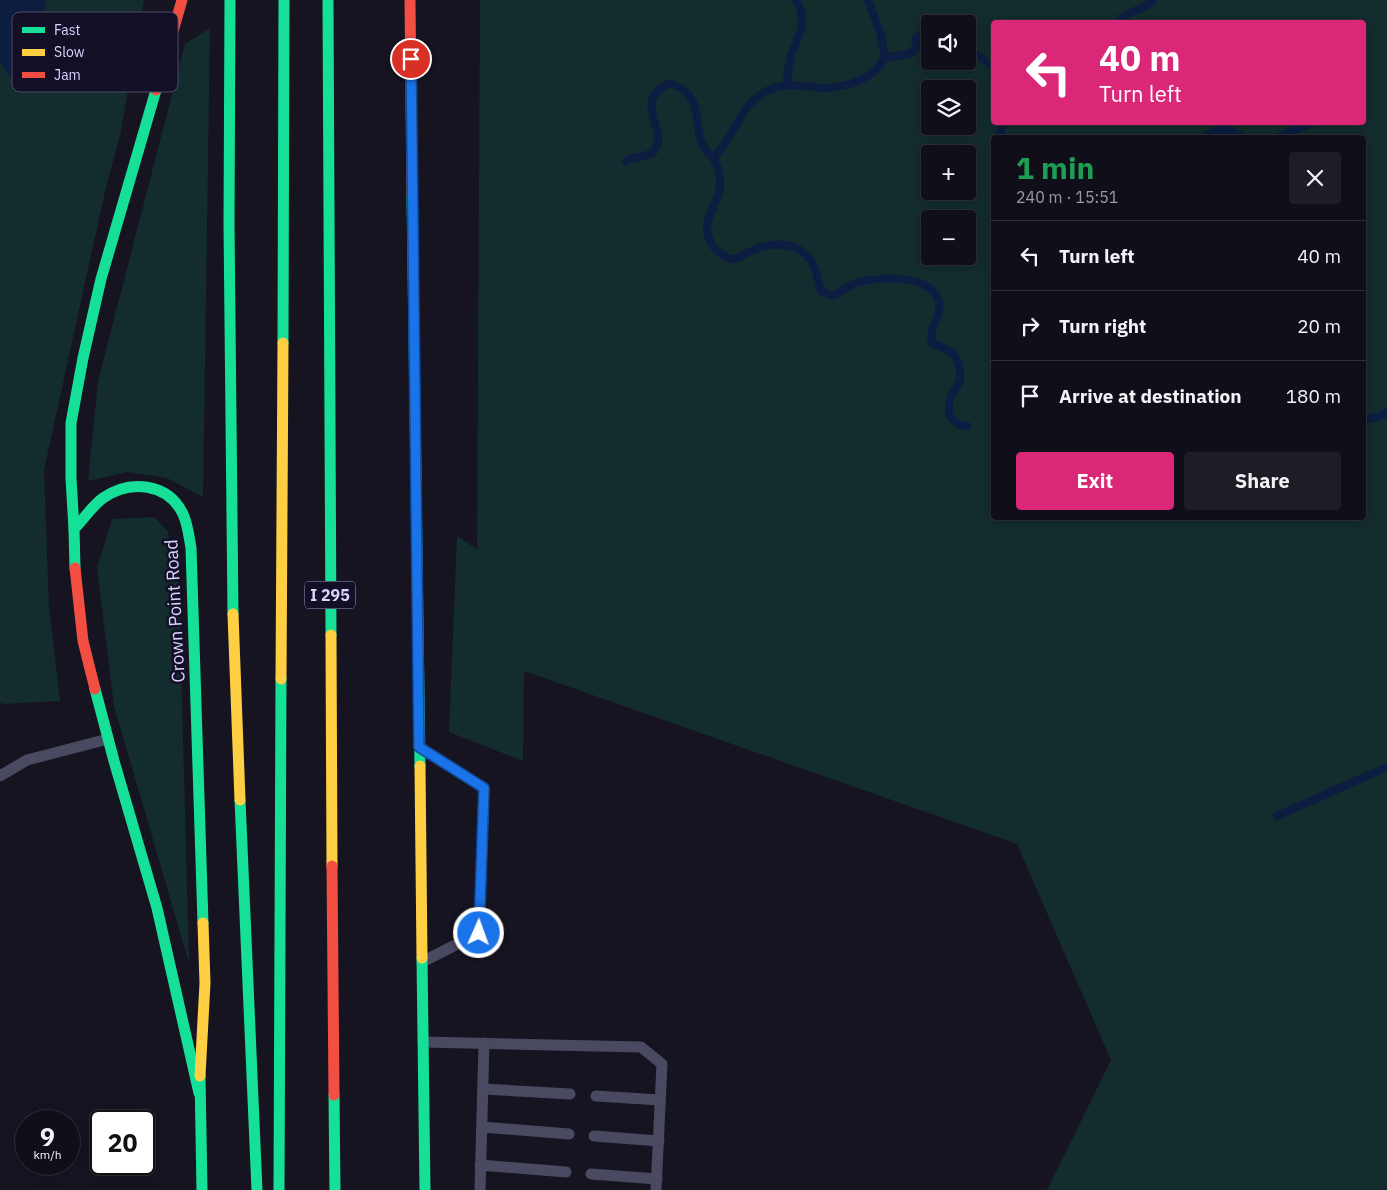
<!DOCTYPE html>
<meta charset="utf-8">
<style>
body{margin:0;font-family:"IBM Plex Sans",sans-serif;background:#1e1d26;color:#f1f3f6;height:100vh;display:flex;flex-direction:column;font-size:19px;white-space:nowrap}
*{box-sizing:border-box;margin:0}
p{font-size:16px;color:#9c9ca2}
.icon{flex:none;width:28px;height:28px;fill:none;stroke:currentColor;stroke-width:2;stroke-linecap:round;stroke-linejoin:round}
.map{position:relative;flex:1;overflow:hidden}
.sheet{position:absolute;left:991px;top:135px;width:375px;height:385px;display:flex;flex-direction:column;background:#100f19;border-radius:5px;box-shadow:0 2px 12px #0003,0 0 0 1px #302f38}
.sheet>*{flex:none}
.banner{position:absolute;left:991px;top:20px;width:375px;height:105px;border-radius:5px;box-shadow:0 2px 12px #0003,0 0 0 1px #302f38;background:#db2777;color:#fff;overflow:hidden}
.controls{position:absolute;left:921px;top:15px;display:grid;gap:10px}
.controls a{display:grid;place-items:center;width:55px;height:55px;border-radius:5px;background:#100f19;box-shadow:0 2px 12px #0003,0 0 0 1px #302f38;font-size:25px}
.speed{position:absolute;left:15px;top:1110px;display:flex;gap:10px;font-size:25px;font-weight:700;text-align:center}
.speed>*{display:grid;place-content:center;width:65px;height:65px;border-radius:50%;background:#100f19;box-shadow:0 2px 12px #0003,0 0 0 1px #302f38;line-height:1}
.speed small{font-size:12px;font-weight:400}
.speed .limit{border:2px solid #111;border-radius:8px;background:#fff;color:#111}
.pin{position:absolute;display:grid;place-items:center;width:42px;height:42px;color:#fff;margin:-21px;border:2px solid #fff;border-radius:50%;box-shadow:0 1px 5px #0007}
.me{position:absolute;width:55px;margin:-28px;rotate:2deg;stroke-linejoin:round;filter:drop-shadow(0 0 4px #0008)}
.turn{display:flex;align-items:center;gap:18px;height:105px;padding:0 25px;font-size:22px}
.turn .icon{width:65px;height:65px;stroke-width:2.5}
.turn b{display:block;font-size:35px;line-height:42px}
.round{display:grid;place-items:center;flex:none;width:52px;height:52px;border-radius:5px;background:#1e1d26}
.summary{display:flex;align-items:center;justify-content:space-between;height:85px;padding:0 25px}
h1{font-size:30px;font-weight:700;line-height:38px;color:#1e9e55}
.action{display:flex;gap:10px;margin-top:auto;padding:10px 25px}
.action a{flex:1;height:58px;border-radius:5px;background:#db2777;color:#fff;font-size:20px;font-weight:700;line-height:58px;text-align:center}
.action a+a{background:#1e1d26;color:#f1f3f6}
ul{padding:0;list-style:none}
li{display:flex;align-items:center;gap:15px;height:70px;padding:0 25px;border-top:1px solid #302f38}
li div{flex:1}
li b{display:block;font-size:19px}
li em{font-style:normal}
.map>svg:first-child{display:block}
</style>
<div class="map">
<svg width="1387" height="1190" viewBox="0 0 1387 1190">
<rect width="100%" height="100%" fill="#161421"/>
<g fill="#132c2d" fill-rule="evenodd">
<path d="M0,0H144L120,136L106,187L44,470L49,607L60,701L3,704L0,702Z"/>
<path d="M480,0H1387V1190H1047L1111,1060L1017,844L524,671L523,761L449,732L457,536L477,549ZM1364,22V122H994V22ZM930,24H968V61H930ZM930,89H968V126H930ZM994,138H1364V518H994ZM930,154H968V191H930ZM930,219H968V256H930Z"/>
<path d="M210,28L203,497L167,478L128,472L88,481L98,381L185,44Z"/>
<path d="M154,517L168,532L179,586L189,963L114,706L97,568L112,519Z"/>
</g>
<path fill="#0b1e41" d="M0,0H46L40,50L14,83L0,62Z"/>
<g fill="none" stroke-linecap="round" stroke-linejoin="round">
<g stroke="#0b1e41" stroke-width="8">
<path d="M1118,22C1126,11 1143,11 1153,0"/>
<path d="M968,48L990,64L994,69"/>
<path d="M883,58L909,54L917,47L916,38L922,33L930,35"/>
<path d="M787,84C788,73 788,62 792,52C800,32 808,22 796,0"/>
<path d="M999,138L1003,122"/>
<path d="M1203,138C1220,127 1227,127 1244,138"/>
<path d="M1276,138L1313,122"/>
<path d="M714,157C735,136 740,103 769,90C788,81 803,87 822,88C837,89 862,82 873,72C878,69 882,62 885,57L881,36L868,0"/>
<path d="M994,160V161"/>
<path d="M626,161C634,155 647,159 654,151C669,135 639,110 658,91C661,87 667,84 671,84C678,85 689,94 692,100C698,110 697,123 699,133C700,138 703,146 707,151C709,154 713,155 714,159C718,166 720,177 720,185C721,201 701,217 709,239C712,247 725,260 734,259C740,258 745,253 751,251C772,241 799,241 812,262C817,271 817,281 821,291L833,296C841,292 848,286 856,283C878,277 932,273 939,302C942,316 928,328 932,343L952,352L957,360L960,370V381L952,394L949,404V415L959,425L967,426"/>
<path d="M1364,420L1379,417L1387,412"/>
<path d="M1277,816L1387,767"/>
</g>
<g stroke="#4a4962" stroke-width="11">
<path d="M421,748L484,788L479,933L422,962"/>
<path d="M0,776L27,760L108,739"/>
<path d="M423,1042L641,1047L662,1064L656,1190"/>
<path d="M483,1089L570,1094"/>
<path d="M596,1096L660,1100"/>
<path d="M482,1127L569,1134"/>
<path d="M594,1136L659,1141"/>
<path d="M480,1165L566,1172"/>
<path d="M591,1174L657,1179"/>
<path d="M480,1190L484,1043"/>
</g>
<g stroke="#16e098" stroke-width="11">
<path d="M230,0L229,224L233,614"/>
<path d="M328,0L331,635"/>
<path d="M412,196L420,766"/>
<path d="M283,343L284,0"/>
<path d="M74,529L71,478V423L83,358L101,279L156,90"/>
<path d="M75,568L74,529C84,519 92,506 103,498C130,479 168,483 183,514C188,525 189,537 191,548L203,923"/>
<path d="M95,689L114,761L157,908L199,1093"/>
<path d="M240,800L257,1190"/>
<path d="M422,958L425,1190"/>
<path d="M200,1076L202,1190"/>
<path d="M334,1095L335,1190"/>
<path d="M279,1190L281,679"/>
</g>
<g stroke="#ffcf43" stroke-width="11">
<path d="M233,614L240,800"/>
<path d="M331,635L332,866"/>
<path d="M281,679L283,343"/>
<path d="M420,766L422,958"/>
<path d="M200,1076L205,983L203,923"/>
</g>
<g stroke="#f24e42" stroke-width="11">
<path d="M410,0L412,196"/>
<path d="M156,90L182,0"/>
<path d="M75,568L83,641L95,689"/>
<path d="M332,866L334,1095"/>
</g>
</g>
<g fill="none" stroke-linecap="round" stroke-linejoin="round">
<defs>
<path id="route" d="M411,59L419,747L484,788L479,933"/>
</defs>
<use href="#route" stroke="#114b97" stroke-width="12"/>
<use href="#route" stroke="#1a73e8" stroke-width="9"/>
</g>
<g text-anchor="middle" stroke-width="5" stroke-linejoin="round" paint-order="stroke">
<rect fill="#130f26" stroke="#9e99be" stroke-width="1" x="305" y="581.5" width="50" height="27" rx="4"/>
<g font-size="16" font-weight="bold" fill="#d9d4ff">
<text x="330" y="601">I 295</text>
</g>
<g font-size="18" fill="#d9d4ff" stroke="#130f26">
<text transform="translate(175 611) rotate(-93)" y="6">Crown Point Road</text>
</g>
</g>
<rect x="12" y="12" width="166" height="80" rx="8" fill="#130f26" stroke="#4e4a67" stroke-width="1"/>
<rect x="22" y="27" width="23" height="6" fill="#16e098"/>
<rect x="22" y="49" width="23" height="7" fill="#ffcf43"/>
<rect x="22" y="72" width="23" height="6" fill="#f24e42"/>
<g font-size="14" fill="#d9d4ff">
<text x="54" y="35">Fast</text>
<text x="54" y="57">Slow</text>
<text x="54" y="80">Jam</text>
</g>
</svg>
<div class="controls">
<a><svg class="icon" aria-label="sound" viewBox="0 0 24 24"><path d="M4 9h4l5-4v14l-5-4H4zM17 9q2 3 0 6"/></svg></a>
<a><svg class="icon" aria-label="layers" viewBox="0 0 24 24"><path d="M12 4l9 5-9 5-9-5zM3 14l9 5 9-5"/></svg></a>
<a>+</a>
<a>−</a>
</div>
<div class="speed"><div>9<small>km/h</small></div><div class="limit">20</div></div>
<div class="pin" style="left:411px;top:59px;background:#d93025"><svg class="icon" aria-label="arrive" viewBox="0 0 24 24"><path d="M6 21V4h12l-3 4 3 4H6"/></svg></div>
<svg class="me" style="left:479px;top:933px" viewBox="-20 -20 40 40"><circle r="17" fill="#1a73e8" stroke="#fff" stroke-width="3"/><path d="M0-11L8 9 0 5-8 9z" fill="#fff"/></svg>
<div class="banner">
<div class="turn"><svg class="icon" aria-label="left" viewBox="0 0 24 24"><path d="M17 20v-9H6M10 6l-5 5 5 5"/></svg><div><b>40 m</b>Turn left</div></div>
</div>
<section class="sheet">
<div class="summary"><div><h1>1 min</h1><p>240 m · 15:51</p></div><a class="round"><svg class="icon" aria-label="close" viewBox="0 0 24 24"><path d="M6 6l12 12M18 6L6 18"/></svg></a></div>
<ul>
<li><svg class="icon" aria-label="left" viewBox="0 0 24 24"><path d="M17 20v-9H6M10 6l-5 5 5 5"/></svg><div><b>Turn left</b></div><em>40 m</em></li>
<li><svg class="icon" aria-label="right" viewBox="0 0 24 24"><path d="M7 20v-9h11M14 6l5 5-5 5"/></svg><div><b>Turn right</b></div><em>20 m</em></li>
<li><svg class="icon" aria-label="arrive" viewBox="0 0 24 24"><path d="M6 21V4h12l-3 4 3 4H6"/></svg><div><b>Arrive at destination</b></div><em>180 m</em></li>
</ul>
<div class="action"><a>Exit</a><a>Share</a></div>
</section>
</div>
